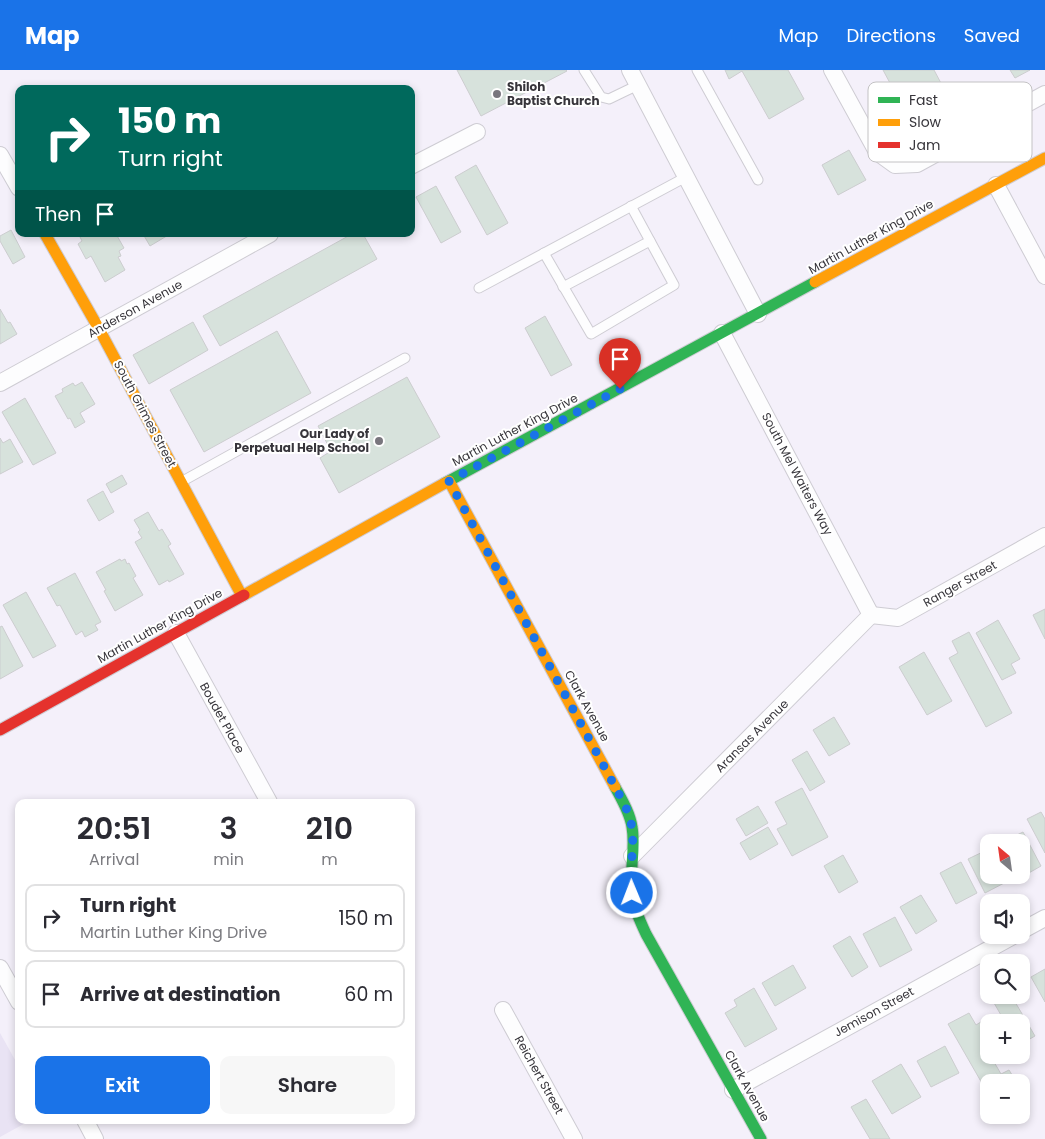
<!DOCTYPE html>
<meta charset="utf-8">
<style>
body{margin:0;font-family:Poppins,sans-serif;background:#f7f7f7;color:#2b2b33;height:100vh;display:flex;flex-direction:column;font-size:19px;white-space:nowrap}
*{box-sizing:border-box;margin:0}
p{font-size:16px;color:#7c7c81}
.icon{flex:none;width:28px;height:28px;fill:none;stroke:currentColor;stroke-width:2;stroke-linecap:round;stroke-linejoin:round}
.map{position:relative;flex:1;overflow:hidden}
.drawer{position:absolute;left:15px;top:729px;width:400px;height:325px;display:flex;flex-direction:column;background:#fff;border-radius:10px;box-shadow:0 2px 8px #0003}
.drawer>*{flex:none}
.guide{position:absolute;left:15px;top:15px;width:400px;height:152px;border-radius:10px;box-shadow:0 2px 8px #0003;background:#00695c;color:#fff;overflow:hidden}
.needle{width:32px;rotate:331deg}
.tools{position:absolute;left:980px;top:764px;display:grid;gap:10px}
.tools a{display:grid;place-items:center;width:50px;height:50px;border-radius:10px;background:#fff;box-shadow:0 2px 8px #0003;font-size:25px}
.pin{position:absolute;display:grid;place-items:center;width:42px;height:42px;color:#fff;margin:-51px -21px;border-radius:50% 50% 50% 0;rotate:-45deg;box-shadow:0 0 5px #0007}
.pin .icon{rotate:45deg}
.me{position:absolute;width:55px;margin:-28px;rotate:359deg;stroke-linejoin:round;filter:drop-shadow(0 0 4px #0008)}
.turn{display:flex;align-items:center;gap:18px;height:105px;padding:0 20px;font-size:22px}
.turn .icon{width:65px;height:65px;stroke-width:2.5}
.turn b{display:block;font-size:35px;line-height:42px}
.then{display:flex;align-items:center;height:48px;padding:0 20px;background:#0003;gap:10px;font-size:19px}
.eta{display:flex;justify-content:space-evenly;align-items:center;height:85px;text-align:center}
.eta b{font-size:30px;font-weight:600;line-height:35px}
.button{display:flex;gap:10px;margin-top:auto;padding:10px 20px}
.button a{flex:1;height:58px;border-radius:10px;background:#1a73e8;color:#fff;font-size:20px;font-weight:600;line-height:58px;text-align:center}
.button a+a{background:#f7f7f7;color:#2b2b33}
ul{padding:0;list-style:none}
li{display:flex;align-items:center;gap:15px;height:68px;margin:0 10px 8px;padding:0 10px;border:2px solid #e1e1e2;border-radius:10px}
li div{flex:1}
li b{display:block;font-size:19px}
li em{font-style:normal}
header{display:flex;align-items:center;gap:30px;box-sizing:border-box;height:70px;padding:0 25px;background:#1a73e8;color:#fff}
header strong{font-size:24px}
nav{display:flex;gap:28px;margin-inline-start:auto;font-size:18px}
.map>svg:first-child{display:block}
</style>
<header>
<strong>Map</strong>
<nav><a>Map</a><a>Directions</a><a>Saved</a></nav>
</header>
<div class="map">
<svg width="1045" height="1069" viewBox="0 0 1045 1069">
<rect width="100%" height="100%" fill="#f4f0fa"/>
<path fill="#e9e3f4" d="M0,963L19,997V1050H31L0,1067Z"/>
<g fill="#d7e2dc" stroke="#cccdcf">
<path d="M457,0H566L567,1L481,46Z"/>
<path d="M725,0H788L804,29L769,49L742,1L729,9Z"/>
<path d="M883,0H934L958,45L919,67Z"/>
<path d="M1010,0H1030L1015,8Z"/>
<path d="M849,80L866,110L838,125L822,95Z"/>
<path d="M476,95L508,153L487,165L455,107Z"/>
<path d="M436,116L461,162L441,173L416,127Z"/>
<path d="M11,160L25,187L13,194L0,171V166Z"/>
<path d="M87,164H116L124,178L119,181L121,186L118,187L125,200L105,212L91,186L86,189L78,174L82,171L80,167Z"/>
<path d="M143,164H170L150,176Z"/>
<path d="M352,164H363L377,189L220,276L203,246Z"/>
<path d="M0,239L8,253L10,252L17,264L0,274Z"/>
<path d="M545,246L572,295L551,306L525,258Z"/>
<path d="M193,252L208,280L149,314L133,285Z"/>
<path d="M277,261L311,323L204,382L170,320Z"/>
<path d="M407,307L440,367L339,423L320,388L331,381L318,356Z"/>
<path d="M82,312L95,334L80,343L85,352L75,358L70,348L68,349L55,326L63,322L62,319L73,313L75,316Z"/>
<path d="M25,328L56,383L33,395L2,342Z"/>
<path d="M0,368L3,373L10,369L23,392L0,404Z"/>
<path d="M122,405L127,414L111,423L106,414Z"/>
<path d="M103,421L114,442L99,451L87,430Z"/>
<path d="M148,442L159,461L162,459L171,474L168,476L184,504L169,512L168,510L159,515L135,472L142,468L138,462L140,460L134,450Z"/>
<path d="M120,489L121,491L125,489L127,494L129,493L136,506L133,508L143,525L115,541L104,521L106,520L96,502Z"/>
<path d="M75,503L101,552L95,555L98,560L85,567L82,561L76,565L60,535L57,536L47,518Z"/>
<path d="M26,522L56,576L33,588L3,535Z"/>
<path d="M1045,539V569L1033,545Z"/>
<path d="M998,550L1020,589L1011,594L1016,603L1002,610L976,563Z"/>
<path d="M2,556L23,596L0,609V557Z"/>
<path d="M969,562L1012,643L986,657L949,588L958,583L952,571Z"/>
<path d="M924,582L952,631L927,645L899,597Z"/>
<path d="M834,647L850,674L829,686L813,660Z"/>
<path d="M807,681L825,712L810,721L792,690Z"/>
<path d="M802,718L828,767L792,786L777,759L787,754L775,732Z"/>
<path d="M758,736L768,753L746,766L736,749Z"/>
<path d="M1041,742L1045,749V783L1027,749Z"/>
<path d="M768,757L778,774L750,790L740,773Z"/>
<path d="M1023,762L1041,796L1020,808L1018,805H1021V772H1003Z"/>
<path d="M989,779V805H1006L1008,811L985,823L968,789Z"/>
<path d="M843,785L858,812L839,823L824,796Z"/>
<path d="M961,792L977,823L956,834L940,803Z"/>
<path d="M921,825L937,851L916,864L900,837Z"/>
<path d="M895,847L912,880L880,897L863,864Z"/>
<path d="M850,866L868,897L852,907L833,876Z"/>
<path d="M793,895L806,918L775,936L762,913Z"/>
<path d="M1045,899V932L1031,907Z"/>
<path d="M754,918L777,959L745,977L725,943L737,936L734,930Z"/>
<path d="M992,925H1011L1035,966L1021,974V952H1005L990,926Z"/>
<path d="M969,943L976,955L984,950L989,958V985H990L1001,1004L1009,1000L1014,1008L1006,1012H1002L998,1006L983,1015L948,954Z"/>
<path d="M945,976L959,1003L931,1017L917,991Z"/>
<path d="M901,994L921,1027L892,1044L872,1011Z"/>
<path d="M866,1029L890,1069H870L851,1037Z"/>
</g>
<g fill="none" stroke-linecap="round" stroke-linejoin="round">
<defs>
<g id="lane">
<path d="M584,0L601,27L609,29L638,15"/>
<path d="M697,0L758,110"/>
<path d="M544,183L591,264L674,215L631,136"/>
<path d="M563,217L650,171"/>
<path d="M479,218L686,107"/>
<path d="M181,412L405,288"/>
</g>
<g id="street">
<path d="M630,0L758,244"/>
<path d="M832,0L877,82L895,95L917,94L1045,24"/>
<path d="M0,85L19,118"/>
<path d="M411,96L477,62"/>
<path d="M996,115L1045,206"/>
<path d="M722,263L871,545"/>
<path d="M0,313L270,164"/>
<path d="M871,545L898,548L1045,466"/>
<path d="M176,563L269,732"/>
<path d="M632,786L871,545"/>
<path d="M1021,861L1045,848"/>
<path d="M0,898L19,932"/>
<path d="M503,940L574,1069"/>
<path d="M733,1020L1015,865"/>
<path d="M85,1050L95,1069"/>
</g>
<g id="fast">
<path d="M445,413L815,212"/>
<path d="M615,717C622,730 630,743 632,757C636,779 629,801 632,823C634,838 640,851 646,864L761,1069"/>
</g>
<g id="slow">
<path d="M45,164L99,259L242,526"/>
<path d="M815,212L1045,88"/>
<path d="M449,411L615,717"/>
<path d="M244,525L445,413"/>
</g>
<path id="jam" d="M0,660L244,525"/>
</defs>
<use href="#lane" stroke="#ceccd3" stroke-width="11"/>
<use href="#street" stroke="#ceccd3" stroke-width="18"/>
<use href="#fast" stroke="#ceccd3" stroke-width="13"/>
<use href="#slow" stroke="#ceccd3" stroke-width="13"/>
<use href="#jam" stroke="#ceccd3" stroke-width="13"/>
<use href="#lane" stroke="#fdfdfe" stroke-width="9"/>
<use href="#street" stroke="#fdfdfe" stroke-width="16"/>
<use href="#fast" stroke="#30b455" stroke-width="11"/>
<use href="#slow" stroke="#ff9f0a" stroke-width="11"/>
<use href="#jam" stroke="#e5322d" stroke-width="11"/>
</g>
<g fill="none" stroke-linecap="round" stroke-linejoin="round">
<path stroke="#1a73e8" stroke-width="9" stroke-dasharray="0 16.2" d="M620,319L449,411L619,724L628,742L632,757L633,774L632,786V823"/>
</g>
<g fill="#79767e" stroke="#fff" stroke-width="2">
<circle cx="497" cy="24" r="5"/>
<circle cx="379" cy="371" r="5"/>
</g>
<g text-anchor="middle" stroke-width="4" stroke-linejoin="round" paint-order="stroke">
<g font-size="12" font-weight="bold" fill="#37353b" stroke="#fff" text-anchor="start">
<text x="507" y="21">Shiloh<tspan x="507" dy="14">Baptist Church</tspan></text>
<text x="369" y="368" text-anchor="end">Our Lady of<tspan x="369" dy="14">Perpetual Help School</tspan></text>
</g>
<g font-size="12" fill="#37353b" stroke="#fff">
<text transform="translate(871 167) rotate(-29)" y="4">Martin Luther King Drive</text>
<text transform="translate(135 239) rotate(-29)" y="4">Anderson Avenue</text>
<text transform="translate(145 344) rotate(62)" y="4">South Grimes Street</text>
<text transform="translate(515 360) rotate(-28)" y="4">Martin Luther King Drive</text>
<text transform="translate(797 404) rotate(62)" y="4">South Mel Waiters Way</text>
<text transform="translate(960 514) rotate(-29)" y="4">Ranger Street</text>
<text transform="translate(160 556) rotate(-29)" y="4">Martin Luther King Drive</text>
<text transform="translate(587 636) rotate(61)" y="4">Clark Avenue</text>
<text transform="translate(222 648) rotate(61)" y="4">Boudet Place</text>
<text transform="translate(752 666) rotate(-45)" y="4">Aransas Avenue</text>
<text transform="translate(874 942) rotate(-29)" y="4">Jemison Street</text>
<text transform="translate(539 1005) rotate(61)" y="4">Reichert Street</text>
<text transform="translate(747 1016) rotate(61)" y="4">Clark Avenue</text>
</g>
</g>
<rect x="868" y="12" width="164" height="80" rx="8" fill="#fff" stroke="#c3c2c4" stroke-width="1"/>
<rect x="878" y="27" width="22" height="6" fill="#30b455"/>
<rect x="878" y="49" width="22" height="7" fill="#ff9f0a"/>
<rect x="878" y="72" width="22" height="6" fill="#e5322d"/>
<g font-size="14" fill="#37353b">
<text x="909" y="35">Fast</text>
<text x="909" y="57">Slow</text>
<text x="909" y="80">Jam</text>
</g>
</svg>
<div class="tools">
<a><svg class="needle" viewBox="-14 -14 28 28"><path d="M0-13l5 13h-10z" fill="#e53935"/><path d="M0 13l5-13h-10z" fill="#7c7c81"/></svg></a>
<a><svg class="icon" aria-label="sound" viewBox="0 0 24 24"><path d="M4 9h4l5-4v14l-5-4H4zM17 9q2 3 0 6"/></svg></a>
<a><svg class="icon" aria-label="search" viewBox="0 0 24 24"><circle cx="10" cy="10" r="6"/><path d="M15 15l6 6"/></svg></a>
<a>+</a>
<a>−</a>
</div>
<div class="pin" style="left:620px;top:319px;background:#d93025"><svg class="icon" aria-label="arrive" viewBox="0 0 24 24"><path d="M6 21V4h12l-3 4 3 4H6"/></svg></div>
<svg class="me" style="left:632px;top:823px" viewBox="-20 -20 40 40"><circle r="17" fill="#1a73e8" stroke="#fff" stroke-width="3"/><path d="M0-11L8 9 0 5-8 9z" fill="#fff"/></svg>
<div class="guide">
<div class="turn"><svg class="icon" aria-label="right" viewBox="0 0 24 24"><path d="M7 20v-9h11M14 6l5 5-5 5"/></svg><div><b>150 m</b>Turn right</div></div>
<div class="then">Then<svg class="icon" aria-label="arrive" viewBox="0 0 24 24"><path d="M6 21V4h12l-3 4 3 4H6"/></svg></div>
</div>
<section class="drawer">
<div class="eta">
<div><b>20:51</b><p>Arrival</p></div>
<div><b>3</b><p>min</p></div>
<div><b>210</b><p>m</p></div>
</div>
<ul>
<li><svg class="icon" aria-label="right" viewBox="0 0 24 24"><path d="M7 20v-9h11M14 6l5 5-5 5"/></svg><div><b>Turn right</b><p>Martin Luther King Drive</p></div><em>150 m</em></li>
<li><svg class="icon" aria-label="arrive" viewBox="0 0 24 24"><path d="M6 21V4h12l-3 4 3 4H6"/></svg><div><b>Arrive at destination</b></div><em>60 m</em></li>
</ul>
<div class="button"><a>Exit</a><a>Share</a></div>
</section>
</div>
